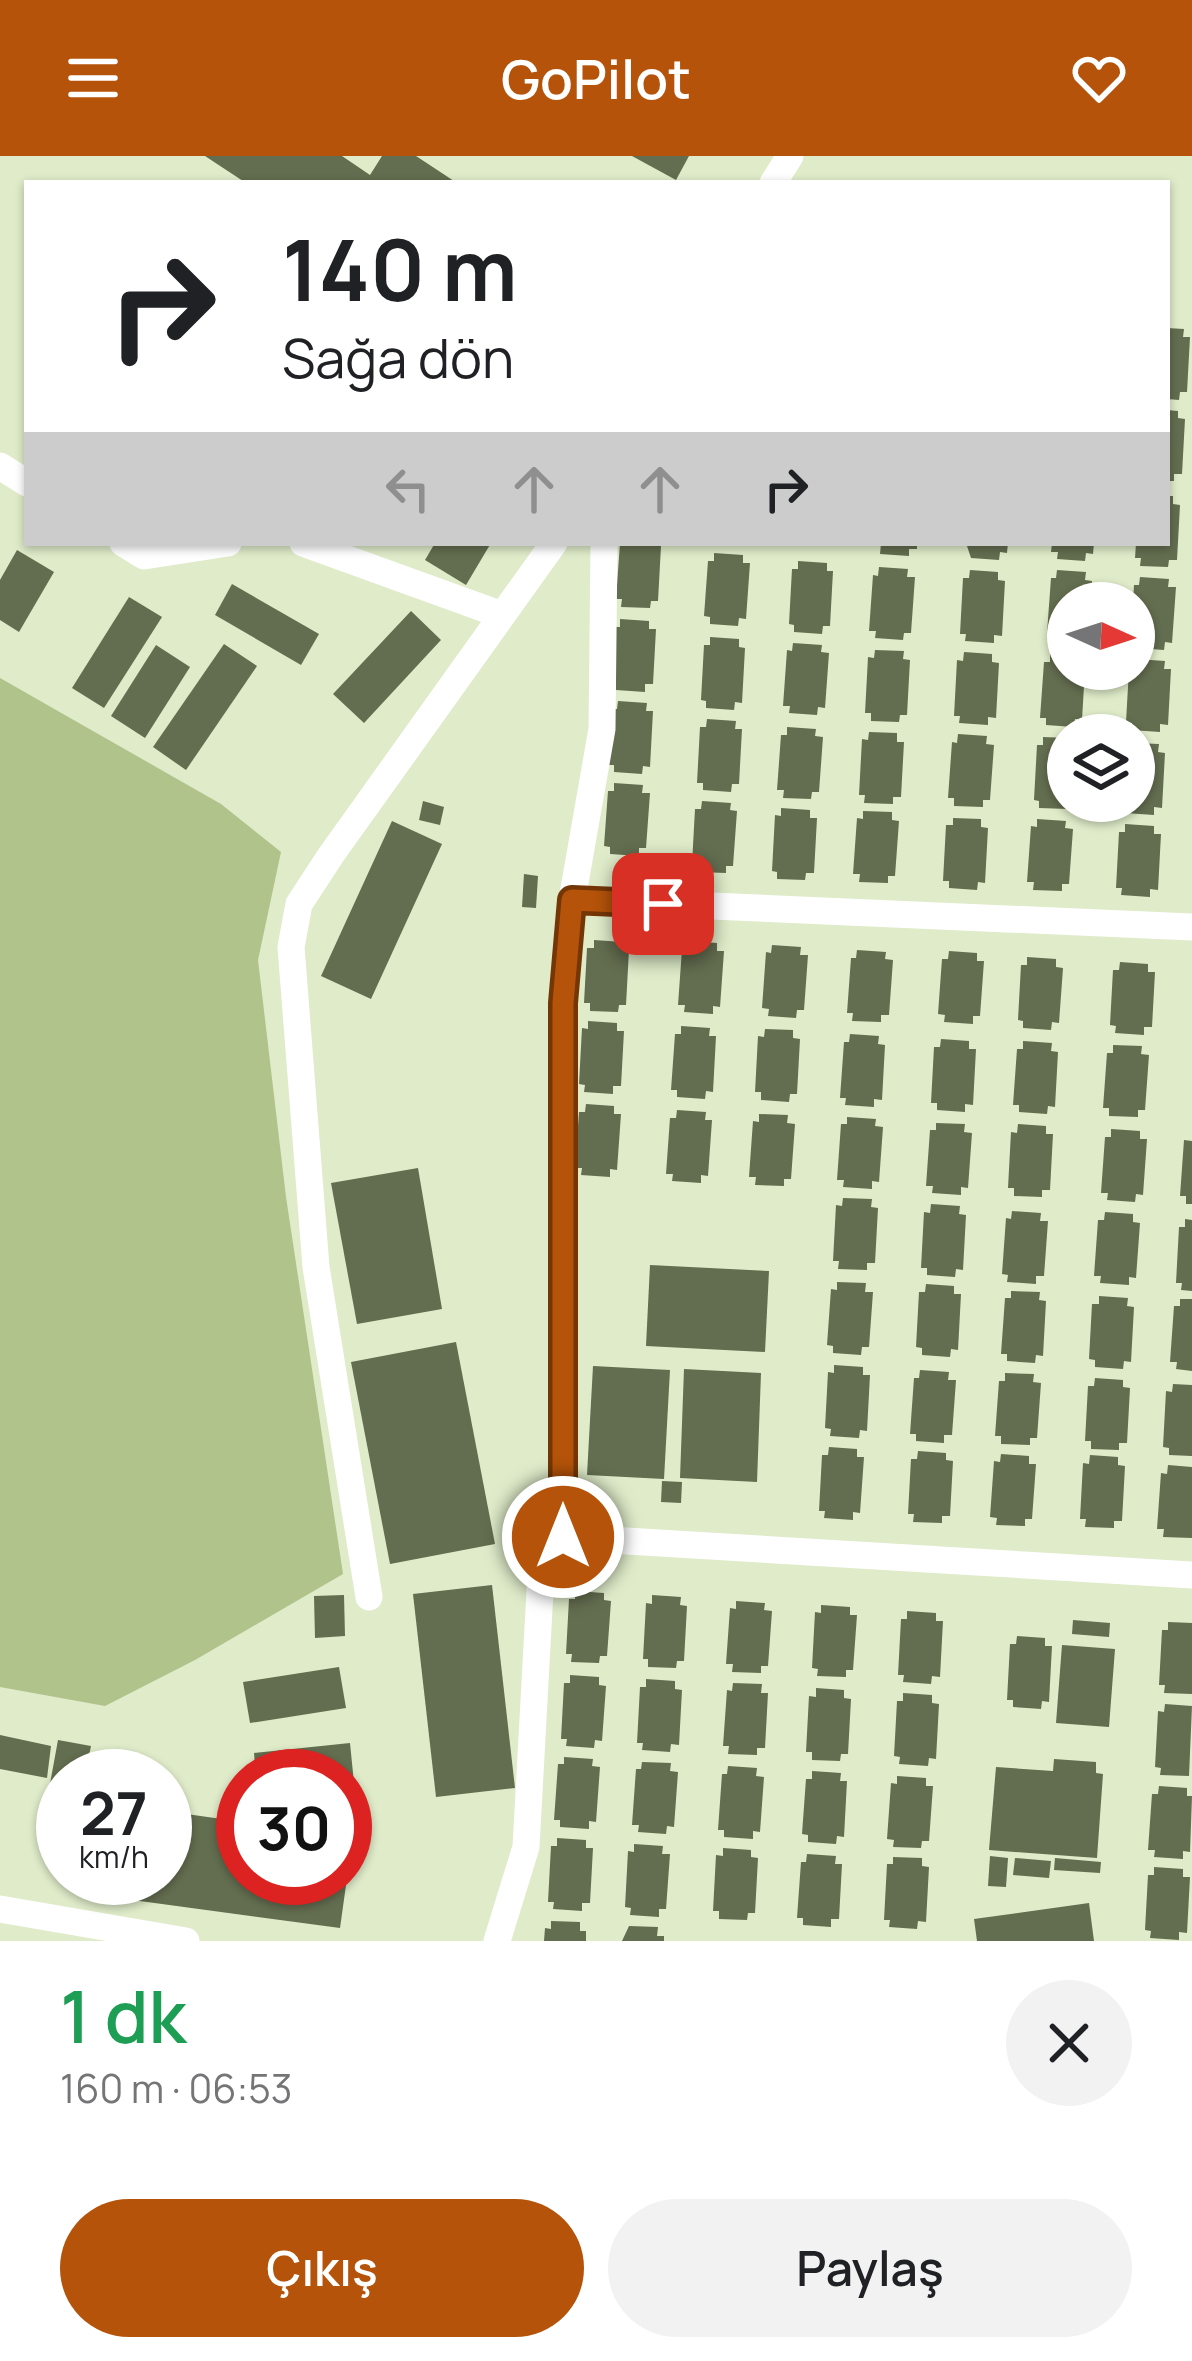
<!DOCTYPE html>
<html lang="tr">
<meta charset="utf-8">
<style>
body{margin:0;font-family:Manrope,sans-serif;background:#f2f2f2;color:#202124;height:100vh;display:flex;flex-direction:column;font-size:45px;white-space:nowrap}
*{box-sizing:border-box;margin:0}
p{font-size:39px;color:#757577}
.icon{flex:none;width:66px;height:66px;fill:none;stroke:currentColor;stroke-width:2;stroke-linecap:round;stroke-linejoin:round}
.map{position:relative;height:1785px;overflow:hidden}
.drawer{display:flex;flex-direction:column;background:#fff;flex:1}
.drawer>*{flex:none}
.top-card{position:absolute;left:24px;top:24px;width:1146px;height:366px;border-radius:0px;box-shadow:0 3px 9px #0004;background:#fff;color:#202124;overflow:hidden}
.needle{width:78px;rotate:93deg}
.fabs{position:absolute;left:1047px;top:426px;display:grid;gap:24px}
.fabs a{display:grid;place-items:center;width:108px;height:108px;border-radius:50%;background:#fff;box-shadow:0 3px 9px #0004;font-size:60px}
.speed{position:absolute;left:36px;top:1593px;display:flex;gap:24px;font-size:60px;font-weight:700;text-align:center}
.speed>*{display:grid;place-content:center;width:156px;height:156px;border-radius:50%;background:#fff;box-shadow:0 3px 9px #0004;line-height:1}
.speed small{font-size:30px;font-weight:400}
.speed .limit{border:18px solid #d22;background:#fff;color:#111}
.pin{position:absolute;display:grid;place-items:center;width:102px;height:102px;color:#fff;margin:-51px;border-radius:24px;box-shadow:0 6px 18px #0006}
.me{position:absolute;width:132px;margin:-66px;rotate:0deg;stroke-linejoin:round;filter:drop-shadow(0 0 9px #0008)}
.turn{display:flex;align-items:center;gap:42px;height:252px;padding:0 60px;font-size:54px}
.turn .icon{width:156px;height:156px;stroke-width:2.5}
.turn b{display:block;font-size:84px;line-height:102px}
.lanes{display:flex;align-items:center;height:114px;padding:0 60px;background:#0003;justify-content:center;gap:60px;direction:ltr}
.lanes .off{opacity:.35}
.round{display:grid;place-items:center;flex:none;width:126px;height:126px;border-radius:63px;background:#f2f2f2}
.headline{display:flex;align-items:center;justify-content:space-between;height:204px;padding:0 60px}
h1{font-size:72px;font-weight:600;line-height:90px;color:#1e9e55}
.button{display:flex;gap:24px;margin-top:auto;padding:24px 60px}
.button a{flex:1;height:138px;border-radius:72px;background:#b45309;color:#fff;font-size:48px;font-weight:600;line-height:138px;text-align:center}
.button a+a{background:#f2f2f2;color:#202124}
header{display:flex;justify-content:space-between;align-items:center;height:156px;padding:0 60px;background:#b45309;color:#fff;font-size:54px;font-weight:600}
.map>svg:first-child{display:block}
</style>
<header><svg class="icon" aria-label="menu" viewBox="0 0 24 24"><path d="M4 6h16M4 12h16M4 18h16"/></svg>GoPilot<svg class="icon" aria-label="heart" viewBox="0 0 24 24"><path d="M12 20l-8-8c-3-5 5-10 8-4 3-6 11-1 8 4z"/></svg></header>
<div class="map">
<svg width="1192" height="1785" viewBox="0 0 1192 1785">
<rect width="100%" height="100%" fill="#dfebc9"/>
<path fill="#b0c38b" d="M0,522L221,648L281,696L258,804L286,1041L343,1418L195,1504L105,1550L0,1531Z"/>
<g fill="#636d4f">
<path d="M205,0H342L370,19L382,0H416L457,27H246Z"/>
<path d="M632,0H689L676,24Z"/>
<path d="M1167,172L1184,173L1183,181H1190L1187,236H1180L1179,244L1167,243Z"/>
<path d="M1167,254L1178,255V262L1185,263L1182,318H1174V325H1167Z"/>
<path d="M1167,340H1173V348L1180,349L1177,404H1169L1168,411L1140,410L1141,402H1135L1136,387H1167Z"/>
<path d="M435,387H491L466,429L425,404Z"/>
<path d="M620,387L661,390L658,445H651L650,452L621,451L622,443H616Z"/>
<path d="M881,387H917V393H909V400L880,398Z"/>
<path d="M966,387H1008L1007,397L1000,396L999,404L971,402Z"/>
<path d="M1052,387H1094L1093,398L1086,397L1085,405L1057,403L1058,396H1051Z"/>
<path d="M17,394L54,416L19,476L0,464V424Z"/>
<path d="M714,397L743,399V407H750L746,463L739,462L738,470L710,468V461L704,460L708,405H714Z"/>
<path d="M798,405L827,407V415H833L830,470H823L822,478L794,476V469L789,468L792,413H798Z"/>
<path d="M879,411L908,413L907,421H915L911,477H904L903,484L875,482L876,475H869L873,419L878,420Z"/>
<path d="M970,414L998,416V424L1005,425L1002,480L994,479V487L965,485L966,478H960L963,422H969Z"/>
<path d="M1057,414L1086,416L1085,424L1092,425L1091,447H1068V486L1052,485L1053,478L1047,477L1051,422H1056Z"/>
<path d="M1140,421L1169,423L1168,431H1176L1172,487L1165,486L1164,494L1136,492L1133,447L1134,429H1139Z"/>
<path d="M232,428L319,478L301,509L215,459Z"/>
<path d="M129,441L162,461L104,552L72,532Z"/>
<path d="M411,455L441,484L364,567L333,538Z"/>
<path d="M620,463L649,465V473H656L653,528H645V536L616,534V527L611,526L614,471H620Z"/>
<path d="M710,481L739,483V491L745,492L742,547L735,546L734,554L706,552V545L701,544L704,489H710Z"/>
<path d="M793,487L822,489L821,496L829,497L825,552L818,551L817,559L789,557L790,550H783L787,494L792,495Z"/>
<path d="M224,488L257,510L186,614L153,591Z"/>
<path d="M156,489L190,511L145,582L111,560Z"/>
<path d="M875,494L904,495L903,503L910,504L907,559H900L899,566L871,565V557H865L868,501L874,502Z"/>
<path d="M964,496L992,498V506L999,507L996,562L988,561V569L959,567L960,560H954L957,504L963,505Z"/>
<path d="M1050,498L1068,500V513H1085L1082,564L1075,563L1074,571L1046,569V562H1040L1044,506H1050Z"/>
<path d="M1136,503L1165,505L1164,513H1171L1168,569L1160,568V576L1131,574L1132,567L1126,566L1129,513H1134Z"/>
<path d="M618,545L647,547L646,555H653L650,611L643,610L642,618L614,616V609H608L611,553H617Z"/>
<path d="M707,563L736,565L735,573H742L739,628H732L731,636L703,634V627H697L700,571H706Z"/>
<path d="M787,571L816,573L815,580L823,581L819,636H812L811,643L783,642L784,634H777L781,579H787Z"/>
<path d="M869,576L897,577V586H904L901,641H893V648L864,647L865,639H859L862,583L868,584Z"/>
<path d="M958,578L987,580L986,588L994,589L990,644H983V651L954,650V642H948L952,586L957,587Z"/>
<path d="M1043,581L1068,582V653L1039,652V645L1034,644L1037,589H1043Z"/>
<path d="M1134,587L1159,588L1158,596L1165,597L1162,652L1154,651V659L1125,657L1126,650H1120V645H1134Z"/>
<path d="M614,627L643,629L642,637H650L646,692H639V700L610,698V691L604,690L608,635H614Z"/>
<path d="M423,645L444,651L440,669L419,664Z"/>
<path d="M702,645L731,647L730,654L737,655L733,710H726V717L697,716L698,708H692L695,653H701Z"/>
<path d="M781,652L810,654V662H817L814,717H806L805,724L777,723V716L772,715L775,659L781,660Z"/>
<path d="M863,655L892,656V664L899,665L895,720H888V727L859,726L860,718H853L857,662L863,663Z"/>
<path d="M953,662L981,663V671L988,672L985,727L978,726L977,734L949,732V725H943L946,669H953Z"/>
<path d="M1037,663L1066,665L1065,672L1073,673L1069,728H1062V735L1033,734L1034,726H1027L1031,670L1037,671Z"/>
<path d="M392,665L442,688L371,843L321,820Z"/>
<path d="M1125,668L1154,670V678H1161L1158,734L1150,733V741L1121,739L1122,732H1116L1119,676H1125Z"/>
<path d="M524,718L538,720L536,752L522,751Z"/>
<path d="M594,784L623,786L622,793L629,794L626,849H619L618,856L590,855V847H584L587,792H594Z"/>
<path d="M689,785L717,787V795H724L720,851L713,850V858L684,856L685,849H678L682,793L688,794Z"/>
<path d="M772,789L801,791L800,799H808L804,854H797L796,862L768,860L769,853L762,852L766,796L771,797Z"/>
<path d="M857,794L886,796L885,803L893,804L889,859H881V866L852,865L853,857H847L851,802H856Z"/>
<path d="M949,795L977,797V805H984L980,860H973V868L944,866L945,859L938,858L942,803H948Z"/>
<path d="M1027,801L1056,803V811L1063,812L1059,867L1052,866L1051,874L1023,872V865L1018,864L1021,809H1027Z"/>
<path d="M1120,806L1148,808V816H1155L1152,871H1144V879L1115,877L1116,870L1110,869L1113,814H1119Z"/>
<path d="M588,865L617,867V875H624L621,930H613V938L584,936L585,929L579,928L582,872L588,873Z"/>
<path d="M681,870L710,872L709,880H716L713,936L706,935L705,943L677,941V934H671L675,878H681Z"/>
<path d="M765,873L793,874V882L800,883L797,938H790L789,946L761,944V936H755L758,880L764,881Z"/>
<path d="M850,878L879,880L878,888L885,889L882,944L874,943V951L845,949L846,942H840L844,886H849Z"/>
<path d="M941,883L969,885V893H976L973,949L965,948V956L937,954V947H931L934,891H940Z"/>
<path d="M1023,885L1052,887L1051,895L1058,896L1055,951L1048,950L1047,958L1019,956V949H1013L1017,893H1023Z"/>
<path d="M1113,889L1142,890L1141,898L1149,899L1145,954H1138V961L1109,960V952H1103L1107,897H1113Z"/>
<path d="M586,948L614,950V958H621L617,1014L610,1013V1021L581,1019L582,1012H575L579,956H585Z"/>
<path d="M677,954L706,956L705,964H712L708,1020L701,1019V1027L672,1025L673,1018H666L670,962H676Z"/>
<path d="M759,958L788,959L787,967L795,968L791,1023H784V1030L755,1029L756,1021H749L753,965L759,966Z"/>
<path d="M847,961L876,963L875,970L883,971L879,1026L872,1025V1033L843,1031L844,1024H837L841,968H847Z"/>
<path d="M936,967L965,968L964,976L972,977L968,1032L961,1031V1039L932,1037L933,1030H926L930,974H936Z"/>
<path d="M1018,968L1046,970V978H1053L1050,1034H1042V1041L1014,1040V1032H1008L1011,976L1017,977Z"/>
<path d="M1111,973L1140,975V983H1147L1143,1039L1136,1038L1135,1046L1107,1044L1108,1037H1101L1105,981H1111Z"/>
<path d="M1184,984L1192,985V1048H1186V1040H1180Z"/>
<path d="M418,1012L442,1153L357,1168L331,1027Z"/>
<path d="M843,1042L872,1043L871,1051L878,1052L875,1107H867V1114L838,1113L839,1105H833L836,1049L842,1050Z"/>
<path d="M931,1048L960,1050L959,1058L966,1059L963,1114L956,1113L955,1121L927,1119V1112H921L924,1056L930,1057Z"/>
<path d="M1012,1055L1041,1057L1040,1065H1048L1044,1120H1036V1128L1007,1126L1008,1119L1002,1118L1006,1062L1011,1063Z"/>
<path d="M1105,1056L1133,1058V1066L1140,1067L1136,1122L1129,1121V1129L1100,1127L1101,1120H1094L1098,1064H1104Z"/>
<path d="M1185,1063L1192,1064V1135L1181,1134L1182,1127H1176L1179,1071H1185Z"/>
<path d="M650,1109L769,1115L765,1196L646,1190Z"/>
<path d="M837,1126L866,1127L865,1136H873L869,1191H862L861,1199L833,1197V1190L827,1189L831,1133L837,1134Z"/>
<path d="M926,1128L954,1130V1138H961L958,1194L951,1193L950,1201L922,1199V1192L916,1191L919,1136H925Z"/>
<path d="M1011,1135L1040,1136L1039,1144L1046,1145L1043,1200L1036,1199L1035,1207L1007,1205V1198H1001L1005,1142H1011Z"/>
<path d="M1099,1140L1128,1142L1127,1150L1134,1151L1131,1206L1124,1205L1123,1213L1095,1211V1204L1089,1203L1092,1148H1099Z"/>
<path d="M1180,1143H1192V1215L1176,1213L1177,1206H1170L1174,1150H1180Z"/>
<path d="M456,1186L495,1388L390,1408L351,1206Z"/>
<path d="M834,1209L863,1211V1219H870L867,1275L860,1274L859,1282L830,1280L831,1273L825,1272L828,1216L834,1217Z"/>
<path d="M593,1210L670,1214L664,1323L587,1319Z"/>
<path d="M684,1213L761,1217L757,1326L680,1322Z"/>
<path d="M920,1214L949,1216L948,1224H956L952,1279H944V1287L916,1285V1278H910L914,1222H919Z"/>
<path d="M1005,1217L1034,1218L1033,1226L1041,1227L1037,1282H1030V1289L1001,1288V1280H995L999,1225H1005Z"/>
<path d="M1095,1222L1123,1224V1231L1130,1232L1127,1287H1119V1294L1091,1293V1285H1085L1088,1230H1094Z"/>
<path d="M1173,1228L1192,1229V1300L1169,1299V1292L1163,1291L1166,1235L1172,1236Z"/>
<path d="M829,1291L857,1293V1301H864L860,1357L853,1356V1364L824,1362L825,1355H819L822,1299H828Z"/>
<path d="M918,1295L946,1297V1304L953,1305L950,1360H942V1367L913,1366L914,1358H908L911,1303H917Z"/>
<path d="M1001,1298L1029,1300V1308H1036L1032,1363H1025V1370L996,1369L997,1362L990,1361L994,1305L1000,1306Z"/>
<path d="M1090,1299L1118,1301V1309L1125,1310L1122,1365H1114V1372L1085,1371L1086,1363H1080L1083,1307L1089,1308Z"/>
<path d="M1168,1309L1192,1311V1382L1163,1381L1164,1373H1157L1161,1317L1167,1318Z"/>
<path d="M662,1325L682,1326L681,1347L661,1346Z"/>
<path d="M492,1429L515,1632L436,1641L413,1438Z"/>
<path d="M575,1435L604,1437V1444L611,1445L607,1500H600L599,1507L571,1506L572,1498H566L569,1443H575Z"/>
<path d="M344,1439L345,1480L315,1482L314,1440Z"/>
<path d="M652,1439L681,1441L680,1449L687,1450L684,1505H677L676,1512L648,1511V1503H643L646,1447L652,1448Z"/>
<path d="M736,1445L765,1447L764,1454L772,1455L768,1510H761V1517L732,1516L733,1508H726L730,1452L736,1453Z"/>
<path d="M821,1449L850,1451V1459H857L853,1514H846V1521L817,1520L818,1513L812,1512L815,1456L821,1457Z"/>
<path d="M907,1455L936,1457V1465H943L940,1521L932,1520L931,1528L903,1526L904,1519H898L901,1463H907Z"/>
<path d="M1073,1464L1110,1467L1109,1481L1072,1478Z"/>
<path d="M1168,1466L1192,1467V1538L1164,1537L1165,1529H1159L1162,1474H1168Z"/>
<path d="M1017,1480L1045,1482V1490H1052L1049,1546L1042,1545L1041,1553L1013,1551V1544H1007L1010,1488H1016Z"/>
<path d="M1062,1489L1115,1493L1109,1571L1056,1567Z"/>
<path d="M339,1511L346,1552L250,1567L243,1526Z"/>
<path d="M570,1519L599,1521V1529L606,1530L602,1585L595,1584L594,1592L566,1590L567,1583H561L564,1527H570Z"/>
<path d="M646,1523L675,1525V1533L682,1534L679,1589L671,1588L670,1596L642,1594L643,1587H637L640,1531H646Z"/>
<path d="M733,1527L762,1528L761,1537H768L765,1592H757V1599L728,1598L729,1590H723L727,1534L732,1535Z"/>
<path d="M816,1532L844,1534V1542L851,1543L848,1598H841L840,1605L812,1604V1596H806L809,1540L816,1541Z"/>
<path d="M903,1537L932,1539V1547L939,1548L936,1603L929,1602L928,1610L899,1608L900,1601L894,1600L897,1545H903Z"/>
<path d="M1165,1548L1192,1550L1189,1620L1160,1619L1161,1612L1155,1611L1158,1555L1164,1556Z"/>
<path d="M0,1579L51,1590L47,1622L0,1613Z"/>
<path d="M58,1584L91,1590L85,1620H63V1681L41,1677Z"/>
<path d="M350,1587L354,1627L345,1628V1620H256L254,1597Z"/>
<path d="M564,1601L593,1603L592,1610L600,1611L596,1666L589,1665V1673L560,1671V1664H554L558,1608H564Z"/>
<path d="M1054,1603L1096,1606V1617L1103,1618L1097,1702L989,1694L996,1611L1053,1615Z"/>
<path d="M642,1606L671,1607L670,1615L678,1616L674,1671L667,1670L666,1678L638,1676L639,1669H632L636,1613H641Z"/>
<path d="M728,1610L757,1612L756,1620L764,1621L760,1676L753,1675V1683L724,1681V1674H718L722,1618H727Z"/>
<path d="M812,1615L841,1617L840,1625H847L844,1681L837,1680L836,1688L808,1686V1679L802,1678L806,1623H812Z"/>
<path d="M897,1620L926,1622V1630H933L929,1685H922L921,1692L893,1691L894,1684L887,1683L891,1627L897,1628Z"/>
<path d="M1159,1630L1187,1632V1640H1192L1190,1696L1183,1695V1703L1154,1701L1155,1694H1148L1152,1638H1158Z"/>
<path d="M165,1655L243,1666V1722H347L340,1772L125,1743L128,1722H165Z"/>
<path d="M557,1682L586,1684V1692H593L590,1747H582V1755L553,1753L554,1746H548L551,1690H557Z"/>
<path d="M634,1688L663,1690L662,1698H670L666,1753H659V1761L630,1759L631,1752L625,1751L628,1695L634,1696Z"/>
<path d="M723,1692L751,1694V1701L758,1702L755,1757H748L747,1764L719,1763V1755H713L716,1699L723,1700Z"/>
<path d="M807,1698L836,1700L835,1708H842L839,1763H831V1771L803,1769V1762H797L801,1706H806Z"/>
<path d="M990,1700L1008,1702L1006,1731L988,1730Z"/>
<path d="M893,1701L922,1702V1710L929,1711L926,1766L918,1765L917,1773L889,1771L890,1764H884L887,1708H893Z"/>
<path d="M1015,1702L1051,1705L1049,1722L1013,1719Z"/>
<path d="M1055,1702L1101,1706L1100,1717L1054,1714Z"/>
<path d="M1154,1711L1183,1713V1721H1190L1187,1777L1179,1776V1784L1150,1782L1151,1775L1145,1774L1148,1719H1154Z"/>
<path d="M1089,1747L1094,1785H977L974,1763Z"/>
<path d="M551,1765L580,1766V1775H586V1785H544L545,1772L551,1773Z"/>
<path d="M629,1770L658,1771L657,1780H664V1785H622Z"/>
</g>
<g fill="none" stroke-linecap="round" stroke-linejoin="round">
<g stroke="#fff" stroke-width="27">
<path d="M773,27L790,0"/>
<path d="M0,310L27,327"/>
<path d="M123,387L144,400L228,387"/>
<path d="M303,387L502,459"/>
<path d="M572,744L1192,771"/>
<path d="M563,1381V847L572,744L602,573L604,387"/>
<path d="M369,1441L316,1111L291,791L299,748L331,699L554,387"/>
<path d="M0,1753L186,1785"/>
<path d="M497,1785L526,1691L543,1380L1192,1419"/>
</g>
</g>
<g fill="none" stroke-linecap="round" stroke-linejoin="round">
<defs>
<path id="route" d="M563,1381V847L572,744L663,748"/>
</defs>
<use href="#route" stroke="#753606" stroke-width="30"/>
<use href="#route" stroke="#b45309" stroke-width="21"/>
</g>
</svg>
<div class="fabs">
<a><svg class="needle" viewBox="-14 -14 28 28"><path d="M0-13l5 13h-10z" fill="#e53935"/><path d="M0 13l5-13h-10z" fill="#757577"/></svg></a>
<a><svg class="icon" aria-label="layers" viewBox="0 0 24 24"><path d="M12 4l9 5-9 5-9-5zM3 14l9 5 9-5"/></svg></a>
</div>
<div class="speed"><div>27<small>km/h</small></div><div class="limit">30</div></div>
<div class="pin" style="left:663px;top:748px;background:#d93025"><svg class="icon" aria-label="arrive" viewBox="0 0 24 24"><path d="M6 21V4h12l-3 4 3 4H6"/></svg></div>
<svg class="me" style="left:563px;top:1381px" viewBox="-20 -20 40 40"><circle r="17" fill="#b45309" stroke="#fff" stroke-width="3"/><path d="M0-11L8 9 0 5-8 9z" fill="#fff"/></svg>
<div class="top-card">
<div class="turn"><svg class="icon" aria-label="right" viewBox="0 0 24 24"><path d="M7 20v-9h11M14 6l5 5-5 5"/></svg><div><b>140 m</b>Sağa dön</div></div>
<div class="lanes"><svg class="icon off" aria-label="left" viewBox="0 0 24 24"><path d="M17 20v-9H6M10 6l-5 5 5 5"/></svg><svg class="icon off" aria-label="ahead" viewBox="0 0 24 24"><path d="M12 20V5M6 11l6-6 6 6"/></svg><svg class="icon off" aria-label="ahead" viewBox="0 0 24 24"><path d="M12 20V5M6 11l6-6 6 6"/></svg><svg class="icon" aria-label="right" viewBox="0 0 24 24"><path d="M7 20v-9h11M14 6l5 5-5 5"/></svg></div>
</div>
</div>
<section class="drawer">
<div class="headline"><div><h1>1 dk</h1><p>160 m · 06:53</p></div><a class="round"><svg class="icon" aria-label="close" viewBox="0 0 24 24"><path d="M6 6l12 12M18 6L6 18"/></svg></a></div>
<div class="button"><a>Çıkış</a><a>Paylaş</a></div>
</section>
